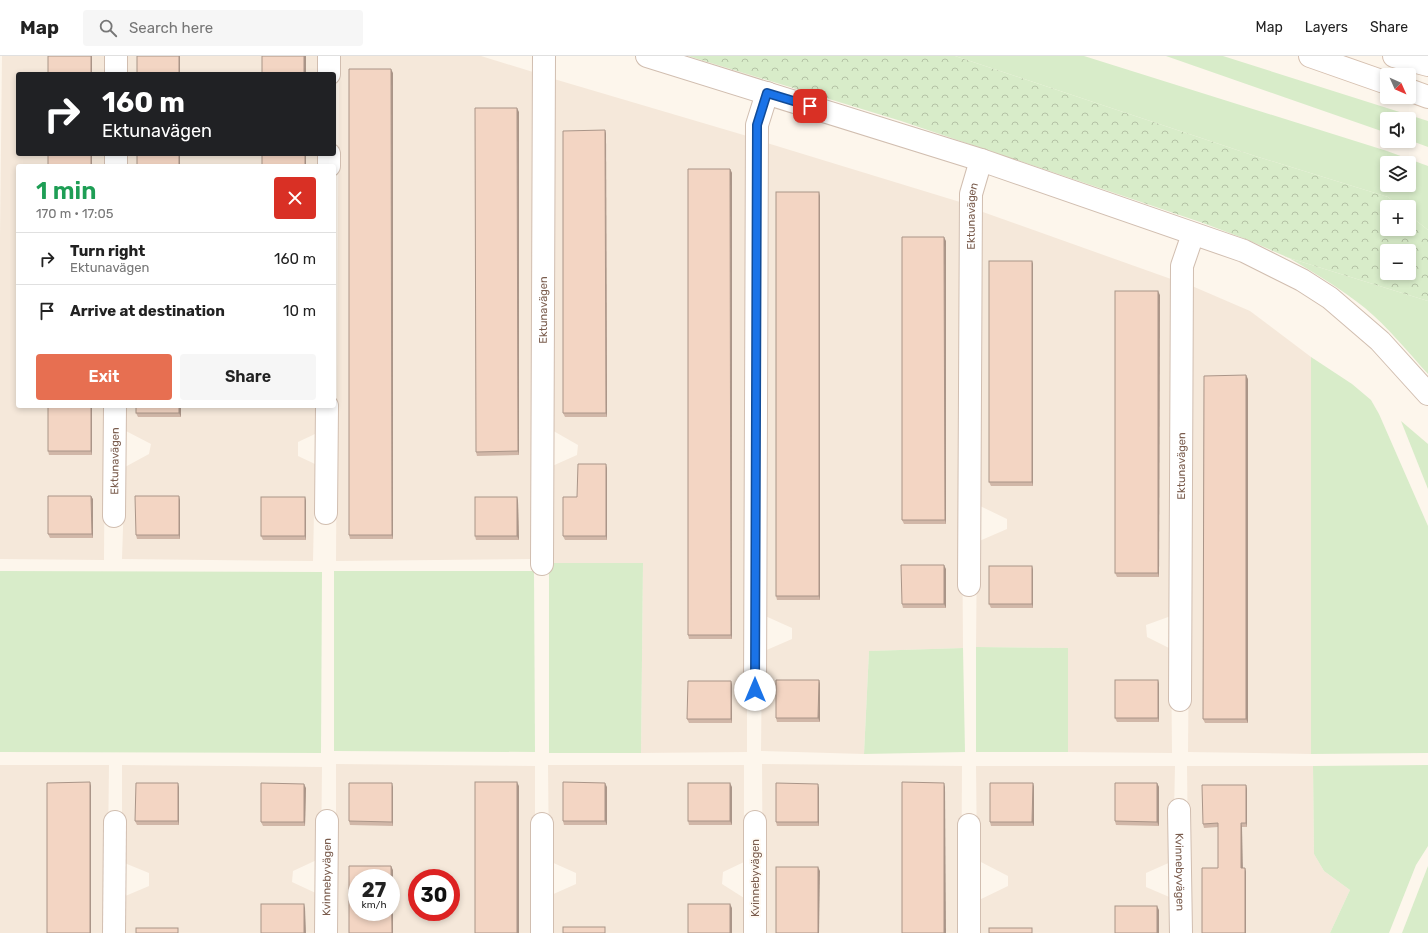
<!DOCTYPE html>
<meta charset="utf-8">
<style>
body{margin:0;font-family:Rubik,sans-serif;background:#f6f6f6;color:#222;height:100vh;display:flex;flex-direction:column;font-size:15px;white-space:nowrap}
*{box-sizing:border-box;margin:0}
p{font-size:13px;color:#767676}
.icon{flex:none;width:22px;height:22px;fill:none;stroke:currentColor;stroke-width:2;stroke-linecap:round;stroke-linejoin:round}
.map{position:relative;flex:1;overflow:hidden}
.side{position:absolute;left:16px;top:108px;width:320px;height:244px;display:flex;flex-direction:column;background:#fff;border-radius:4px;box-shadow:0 2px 6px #0003}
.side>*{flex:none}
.banner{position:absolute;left:16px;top:16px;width:320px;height:84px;border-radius:4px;box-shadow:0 2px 6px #0003;background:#202124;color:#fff;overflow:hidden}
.needle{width:26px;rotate:135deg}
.buttons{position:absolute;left:1380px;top:12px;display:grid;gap:8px}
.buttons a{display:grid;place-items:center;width:36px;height:36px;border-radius:4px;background:#fff;box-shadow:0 2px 6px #0003;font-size:20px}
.speed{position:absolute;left:348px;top:813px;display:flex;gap:8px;font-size:20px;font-weight:700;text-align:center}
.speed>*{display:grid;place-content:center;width:52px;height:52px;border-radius:50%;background:#fff;box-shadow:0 2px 6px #0003;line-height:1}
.speed small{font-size:10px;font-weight:400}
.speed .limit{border:6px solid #d22;background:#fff;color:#111}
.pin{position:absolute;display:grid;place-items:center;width:34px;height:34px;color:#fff;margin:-17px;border-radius:8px;box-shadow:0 2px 6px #0006}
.me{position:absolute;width:44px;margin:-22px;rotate:0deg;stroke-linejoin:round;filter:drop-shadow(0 0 3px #0008)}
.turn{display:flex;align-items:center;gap:14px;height:84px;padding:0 20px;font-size:18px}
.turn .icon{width:52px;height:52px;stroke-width:2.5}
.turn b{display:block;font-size:28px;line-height:34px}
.round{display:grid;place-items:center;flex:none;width:42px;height:42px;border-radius:4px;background:#f6f6f6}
.headline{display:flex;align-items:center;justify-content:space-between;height:68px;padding:0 20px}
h1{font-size:24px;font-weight:600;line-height:30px;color:#1e9e55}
.action{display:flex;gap:8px;margin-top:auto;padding:8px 20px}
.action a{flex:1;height:46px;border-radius:4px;background:#e76f51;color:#fff;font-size:16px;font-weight:600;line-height:46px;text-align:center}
.action a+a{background:#f6f6f6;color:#222}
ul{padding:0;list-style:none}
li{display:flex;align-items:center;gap:12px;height:52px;padding:0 20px;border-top:1px solid #e0e0e0}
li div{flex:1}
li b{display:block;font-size:15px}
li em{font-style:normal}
header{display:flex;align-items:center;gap:24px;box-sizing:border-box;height:56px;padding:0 20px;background:#fff;border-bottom:1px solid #e0e0e0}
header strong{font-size:19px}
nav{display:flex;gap:22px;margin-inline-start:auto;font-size:14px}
.search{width:280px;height:36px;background:#f6f6f6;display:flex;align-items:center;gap:10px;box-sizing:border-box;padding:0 14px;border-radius:4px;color:#767676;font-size:15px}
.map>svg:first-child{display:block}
</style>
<header>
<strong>Map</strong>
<div class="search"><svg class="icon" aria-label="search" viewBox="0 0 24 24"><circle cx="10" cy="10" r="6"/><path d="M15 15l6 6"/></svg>Search here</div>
<nav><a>Map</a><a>Layers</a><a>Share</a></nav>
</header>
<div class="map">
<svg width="1428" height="877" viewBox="0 0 1428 877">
<defs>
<pattern id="forest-crowns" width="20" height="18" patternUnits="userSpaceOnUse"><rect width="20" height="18" fill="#d8ecc9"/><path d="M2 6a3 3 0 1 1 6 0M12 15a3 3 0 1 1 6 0" fill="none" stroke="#b4c2a5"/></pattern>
</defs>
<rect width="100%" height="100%" fill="#fdf6ec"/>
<g fill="#f5e8da" fill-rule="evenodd">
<path d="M2,0H106V18H18V98H106V110H18V350H105L104,504L0,503V182Z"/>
<rect x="127" y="0" width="192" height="18"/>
<path d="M339,0H481L533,16V503L336,505Z"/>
<path d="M554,23L747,80V696L641,697L643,507H549L550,411L577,399L578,389L550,373Z"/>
<path d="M767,87L960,146L963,592L869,595L864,698L761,695L762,596L792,583V572L763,559Z"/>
<rect x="127" y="98" width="191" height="12"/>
<path d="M980,155L1171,223V560L1146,569L1147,581L1171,593L1172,697L1068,696V592L976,591L977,486L1007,473V463L978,449Z"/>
<path d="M1192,230L1250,255L1311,301V698L1188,696Z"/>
<path d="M126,350H315V378L298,386V400L315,408L313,505L122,503L125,411L149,398L151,388L126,375Z"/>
<path d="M336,708L535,710V877H336ZM357,822H391V856H357ZM417,822H451V856H417Z"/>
<path d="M762,708L962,710L961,877H763Z"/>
<path d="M0,709H109L107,877H0Z"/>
<path d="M122,709L322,711L321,802L293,815L292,826L320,839V877H123V841L149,830V817L122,806Z"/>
<path d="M548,709H744V806L723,816L722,828L744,842V877H549V840L576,828V817L549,805Z"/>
<path d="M976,710H1175L1173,805L1146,817V831L1174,843L1173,877H977V845L1008,830V820L977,804Z"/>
<path d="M1187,710H1313L1314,798L1324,815L1350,834L1330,877H1189Z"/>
</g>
<g fill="#d8ecc9" fill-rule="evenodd">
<path d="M955,0H1084L1387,95L1428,110V174L1409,159V151H1400L1388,141L1255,100ZM1387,107H1409V129H1387Z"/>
<path d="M1166,0H1223L1428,65V91L1409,84V63H1387V77Z"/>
<path d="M1289,202L1428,245V318C1408,296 1388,271 1365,252C1341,233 1315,217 1289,202Z"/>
<path d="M1311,301L1352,328L1371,344L1379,358L1428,470V697L1311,698Z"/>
<path d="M1401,365L1428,388V433Z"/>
<path d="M549,507H643L641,697H549Z"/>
<path d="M0,515L322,516L321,697L0,696Z"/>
<path d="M334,515H534L535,696L334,695Z"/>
<path d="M976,591L1068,592V696H976Z"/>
<path d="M963,592L965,696L864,698L869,595Z"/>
<path d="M1428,709V790L1416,809L1389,877H1330L1350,834L1324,815L1314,798L1313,710Z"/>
<path d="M1428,810V877H1402Z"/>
</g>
<path fill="url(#forest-crowns)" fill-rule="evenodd" d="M688,0H955L1255,100L1388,141L1400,151H1387V173H1409V159L1428,174V245L1289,202L1248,184L1203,167L901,65ZM1387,195H1409V217H1387Z"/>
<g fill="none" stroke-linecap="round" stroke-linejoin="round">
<defs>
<g id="minor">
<path d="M647,0L981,104L1244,195L1302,224L1330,242L1380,285L1428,338"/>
<path d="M116,18V0"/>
<path d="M329,18V0"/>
<path d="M116,110V98"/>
<path d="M329,110V98"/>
<path d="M326,457L327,350"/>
<path id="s1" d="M114,460L115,350"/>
<path id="s2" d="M542,508L544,0"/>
<path id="s3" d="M969,529L971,138L981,104"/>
<path d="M755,634L757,69L767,37"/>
<path id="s4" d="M1180,644L1182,210L1193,178"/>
<path id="s5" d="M1179,754L1181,877"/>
<path d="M542,768V877"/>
<path d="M969,769V877"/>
<path d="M114,877L115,766"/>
<path id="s6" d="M326,877L327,765"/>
<path d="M755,877V766"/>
</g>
<g id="secondary">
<path d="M1310,0L1387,27"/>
<path d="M1394,0L1428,9"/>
<path d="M1409,34L1428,41"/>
</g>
</defs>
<use href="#minor" stroke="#d1beb0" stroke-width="24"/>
<use href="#secondary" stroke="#d6c0b0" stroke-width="24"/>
<use href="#minor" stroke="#fff" stroke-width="22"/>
<use href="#secondary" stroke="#fff" stroke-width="22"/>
</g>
<g fill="#d1b7a8">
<path d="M393,17V483H350L349,479Z"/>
<path d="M519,56V399L477,400L476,396Z"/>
<path d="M605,74L606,78L607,361H565L563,357Z"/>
<path d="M730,113L732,117V583H689L688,579Z"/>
<path d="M820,140V544H777L776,540Z"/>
<path d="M946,185V468H904L902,464Z"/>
<path d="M1032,205L1033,208V430H991L989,426Z"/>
<path d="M1160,239L1159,521H1117L1115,517Z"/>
<path d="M1248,323V667H1205L1203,663Z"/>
<path d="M92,350V399H49L48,395Z"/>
<path d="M181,350V361H138L136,357Z"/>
<path d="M607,412V484H565L563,480L577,441Z"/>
<path d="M305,441L306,445V484H263L261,480Z"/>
<path d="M517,441L518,445L519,484H476L475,480Z"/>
<path d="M93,443V482H50L48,478Z"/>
<path d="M180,444V483H137L136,479Z"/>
<path d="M1032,510L1033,514V552H991L989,548Z"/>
<path d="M946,513V552H903L902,548Z"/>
<path d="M819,624L820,628V666H777L776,662Z"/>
<path d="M1158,624L1159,628V666H1117L1115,662Z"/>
<path d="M731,625L732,629V667H689L687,663Z"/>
<path d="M1033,727L1034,731V770H991L990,766Z"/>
<path d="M1157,727L1159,731V770L1116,769L1115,765Z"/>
<path d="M1246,729L1247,733V771H1242V812H1245L1246,816V877H1202L1218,812V771L1204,772L1203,768Z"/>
<path d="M179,731V769H137L135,765Z"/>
<path d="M393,731V770L350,769L349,765Z"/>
<path d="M607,731V769H564L563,765Z"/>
<path d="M732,731V769H689L688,765Z"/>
<path d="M306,732L305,770H263L261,766Z"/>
<path d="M819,732V770H777L776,766Z"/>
</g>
<g fill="#aa9588">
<rect x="91" y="0" width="1" height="18"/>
<rect x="179" y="0" width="1" height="18"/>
<rect x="304" y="0" width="2" height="18"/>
<path d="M391,13L393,17V483L392,479Z"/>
<path d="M517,52L519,56V399L518,395Z"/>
<path d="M605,74L606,78L607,361L606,357Z"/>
<rect x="91" y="98" width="1" height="12"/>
<rect x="179" y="98" width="1" height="12"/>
<rect x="305" y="98" width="1" height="12"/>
<path d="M730,113L732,117V583L731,579Z"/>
<path d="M819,136L820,140V544L819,540Z"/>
<path d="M944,181L946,185V468L945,464Z"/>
<path d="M1032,205L1033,208V430L1032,426Z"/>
<path d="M1158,235L1160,239L1159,521L1158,517Z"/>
<path d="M1246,319L1248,323V667L1246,663Z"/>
<path d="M91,350H92V399L91,395Z"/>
<path d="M179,350H181V361L179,357Z"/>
<path d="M606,408L607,412V484L606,480Z"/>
<path d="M91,440L93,443V482L92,478Z"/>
<path d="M179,440L180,444V483L179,479Z"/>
<path d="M305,441L306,445V484L305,480Z"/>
<path d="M517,441L518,445L519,484L517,480Z"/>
<path d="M944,509L946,513V552L944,548Z"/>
<path d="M1032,510L1033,514V552L1032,548Z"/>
<path d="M819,624L820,628V666L818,662Z"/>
<path d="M1158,624L1159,628V666L1158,662Z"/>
<path d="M731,625L732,629V667L731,663Z"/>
<path d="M90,726L91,730V877H90Z"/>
<path d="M517,726L519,730V877H517Z"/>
<path d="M178,727L179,731V769L178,765Z"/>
<path d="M392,727L393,731V770L392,766Z"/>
<path d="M605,727L607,731V769L605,765Z"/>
<path d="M730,727L732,731V769L730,765Z"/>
<path d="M944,727L945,731L946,877H944Z"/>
<path d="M1033,727L1034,731V770L1032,766Z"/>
<path d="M1157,727L1159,731V770L1157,766Z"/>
<path d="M304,728L306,732L305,770L304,766Z"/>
<path d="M818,728L819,732V770L818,766Z"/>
<path d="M1246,729L1247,733V771L1246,767Z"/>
<path d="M1241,767L1242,771L1243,816L1241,812Z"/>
<path d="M391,810L393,814V877H392Z"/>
<path d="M818,811L820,815L819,877H818Z"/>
<path d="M1245,812L1246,816V877H1245Z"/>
<path d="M304,848L305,852L306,877H304Z"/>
<path d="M730,848L732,852V877H730Z"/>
<path d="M1157,850L1159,854V877H1157Z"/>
</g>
<g fill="#f3d5c3" stroke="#aa9588" fill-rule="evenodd">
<rect x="48" y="0" width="43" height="18"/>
<rect x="137" y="0" width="42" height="18"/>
<rect x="262" y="0" width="42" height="18"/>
<path d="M349,13H391L392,479H349Z"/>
<path d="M475,52H517L518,395L476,396Z"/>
<path d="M605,74L606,357H563V75Z"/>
<rect x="48" y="98" width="43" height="12"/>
<rect x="137" y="98" width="42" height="12"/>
<rect x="262" y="98" width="43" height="12"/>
<path d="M688,113H730L731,579H688Z"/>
<rect x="776" y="136" width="43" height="404"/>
<path d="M902,181H944L945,464H902Z"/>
<rect x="989" y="205" width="43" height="221"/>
<rect x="1115" y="235" width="43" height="282"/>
<path d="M1246,319V663H1203L1204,320Z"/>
<rect x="48" y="350" width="43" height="45"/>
<rect x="136" y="350" width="43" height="7"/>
<path d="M578,408H606V480H563V441H577Z"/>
<path d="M48,440H91L92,478H48Z"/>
<path d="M135,440H179V479H136Z"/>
<rect x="261" y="441" width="44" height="39"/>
<rect x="475" y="441" width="42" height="39"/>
<path d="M901,509H944V548H902Z"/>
<rect x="989" y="510" width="43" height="38"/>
<path d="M776,624H819L818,662H776Z"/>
<rect x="1115" y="624" width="43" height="38"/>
<path d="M688,625H731V663H687Z"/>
<path d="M90,726V877H47V727Z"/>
<rect x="475" y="726" width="42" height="151"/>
<path d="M563,726L605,727V765H563Z"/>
<path d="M902,726L944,727V877H902Z"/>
<path d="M136,727H178V765H135Z"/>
<path d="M261,727L304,728V766H261Z"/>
<path d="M349,727H392V766L349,765Z"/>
<rect x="688" y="727" width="42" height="38"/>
<path d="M776,727L818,728V766H776Z"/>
<path d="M990,727H1033L1032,766H990Z"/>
<path d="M1115,727H1157V766L1115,765Z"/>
<path d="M1202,729H1246V767H1241V812H1245V877H1202V812H1218V767L1203,768Z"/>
<path d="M349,810H391L392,877H349ZM357,822H391V856H357Z"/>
<rect x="776" y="811" width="42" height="66"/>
<rect x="261" y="848" width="43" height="29"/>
<rect x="688" y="848" width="42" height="29"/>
<rect x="1115" y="850" width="42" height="27"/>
<rect x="563" y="871" width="42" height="6"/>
<rect x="136" y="872" width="42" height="5"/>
<rect x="989" y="872" width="43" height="5"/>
</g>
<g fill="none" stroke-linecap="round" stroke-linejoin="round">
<defs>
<path id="route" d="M755,634L757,69L767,37L810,50"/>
</defs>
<use href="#route" stroke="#114b97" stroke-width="10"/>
<use href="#route" stroke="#1a73e8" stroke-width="7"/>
</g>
<g text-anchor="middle" stroke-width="4" stroke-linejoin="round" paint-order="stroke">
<g font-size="11" fill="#7a5c4d" stroke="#fffaf3">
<text dy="4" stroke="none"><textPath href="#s3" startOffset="369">Ektunavägen</textPath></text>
<text dy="4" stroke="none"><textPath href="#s2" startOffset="254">Ektunavägen</textPath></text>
<text dy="4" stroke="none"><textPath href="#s1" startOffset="55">Ektunavägen</textPath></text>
<text dy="4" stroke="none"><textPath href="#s4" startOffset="234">Ektunavägen</textPath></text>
<text dy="4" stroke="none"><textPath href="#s5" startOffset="62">Kvinnebyvägen</textPath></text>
<text dy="4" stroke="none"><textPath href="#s6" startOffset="56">Kvinnebyvägen</textPath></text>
<text transform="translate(755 822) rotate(-90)" y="4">Kvinnebyvägen</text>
</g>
</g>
</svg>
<div class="buttons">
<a><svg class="needle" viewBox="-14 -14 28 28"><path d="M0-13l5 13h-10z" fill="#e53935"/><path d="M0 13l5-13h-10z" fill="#767676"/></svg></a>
<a><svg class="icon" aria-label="sound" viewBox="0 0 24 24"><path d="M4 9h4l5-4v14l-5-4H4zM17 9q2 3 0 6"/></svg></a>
<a><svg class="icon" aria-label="layers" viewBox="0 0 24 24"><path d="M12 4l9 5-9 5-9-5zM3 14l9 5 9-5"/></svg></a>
<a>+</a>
<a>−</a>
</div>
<div class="speed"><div>27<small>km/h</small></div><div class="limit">30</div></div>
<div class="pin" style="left:810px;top:50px;background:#d93025"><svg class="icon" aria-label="arrive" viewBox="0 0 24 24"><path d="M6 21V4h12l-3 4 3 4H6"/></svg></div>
<svg class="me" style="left:755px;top:634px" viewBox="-20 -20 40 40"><circle r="19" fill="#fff"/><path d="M0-13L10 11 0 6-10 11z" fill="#1a73e8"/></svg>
<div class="banner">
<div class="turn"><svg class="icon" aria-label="right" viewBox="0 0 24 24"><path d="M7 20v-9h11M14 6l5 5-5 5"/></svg><div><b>160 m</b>Ektunavägen</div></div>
</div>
<section class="side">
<div class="headline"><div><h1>1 min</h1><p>170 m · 17:05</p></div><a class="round" style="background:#d93025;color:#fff"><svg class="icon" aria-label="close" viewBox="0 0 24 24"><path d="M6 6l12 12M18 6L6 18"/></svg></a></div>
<ul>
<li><svg class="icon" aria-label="right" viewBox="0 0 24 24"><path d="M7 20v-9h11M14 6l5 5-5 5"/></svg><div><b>Turn right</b><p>Ektunavägen</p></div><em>160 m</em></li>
<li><svg class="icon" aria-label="arrive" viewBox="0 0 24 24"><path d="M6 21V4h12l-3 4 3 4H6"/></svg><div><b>Arrive at destination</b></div><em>10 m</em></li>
</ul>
<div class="action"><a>Exit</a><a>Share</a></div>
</section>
</div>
